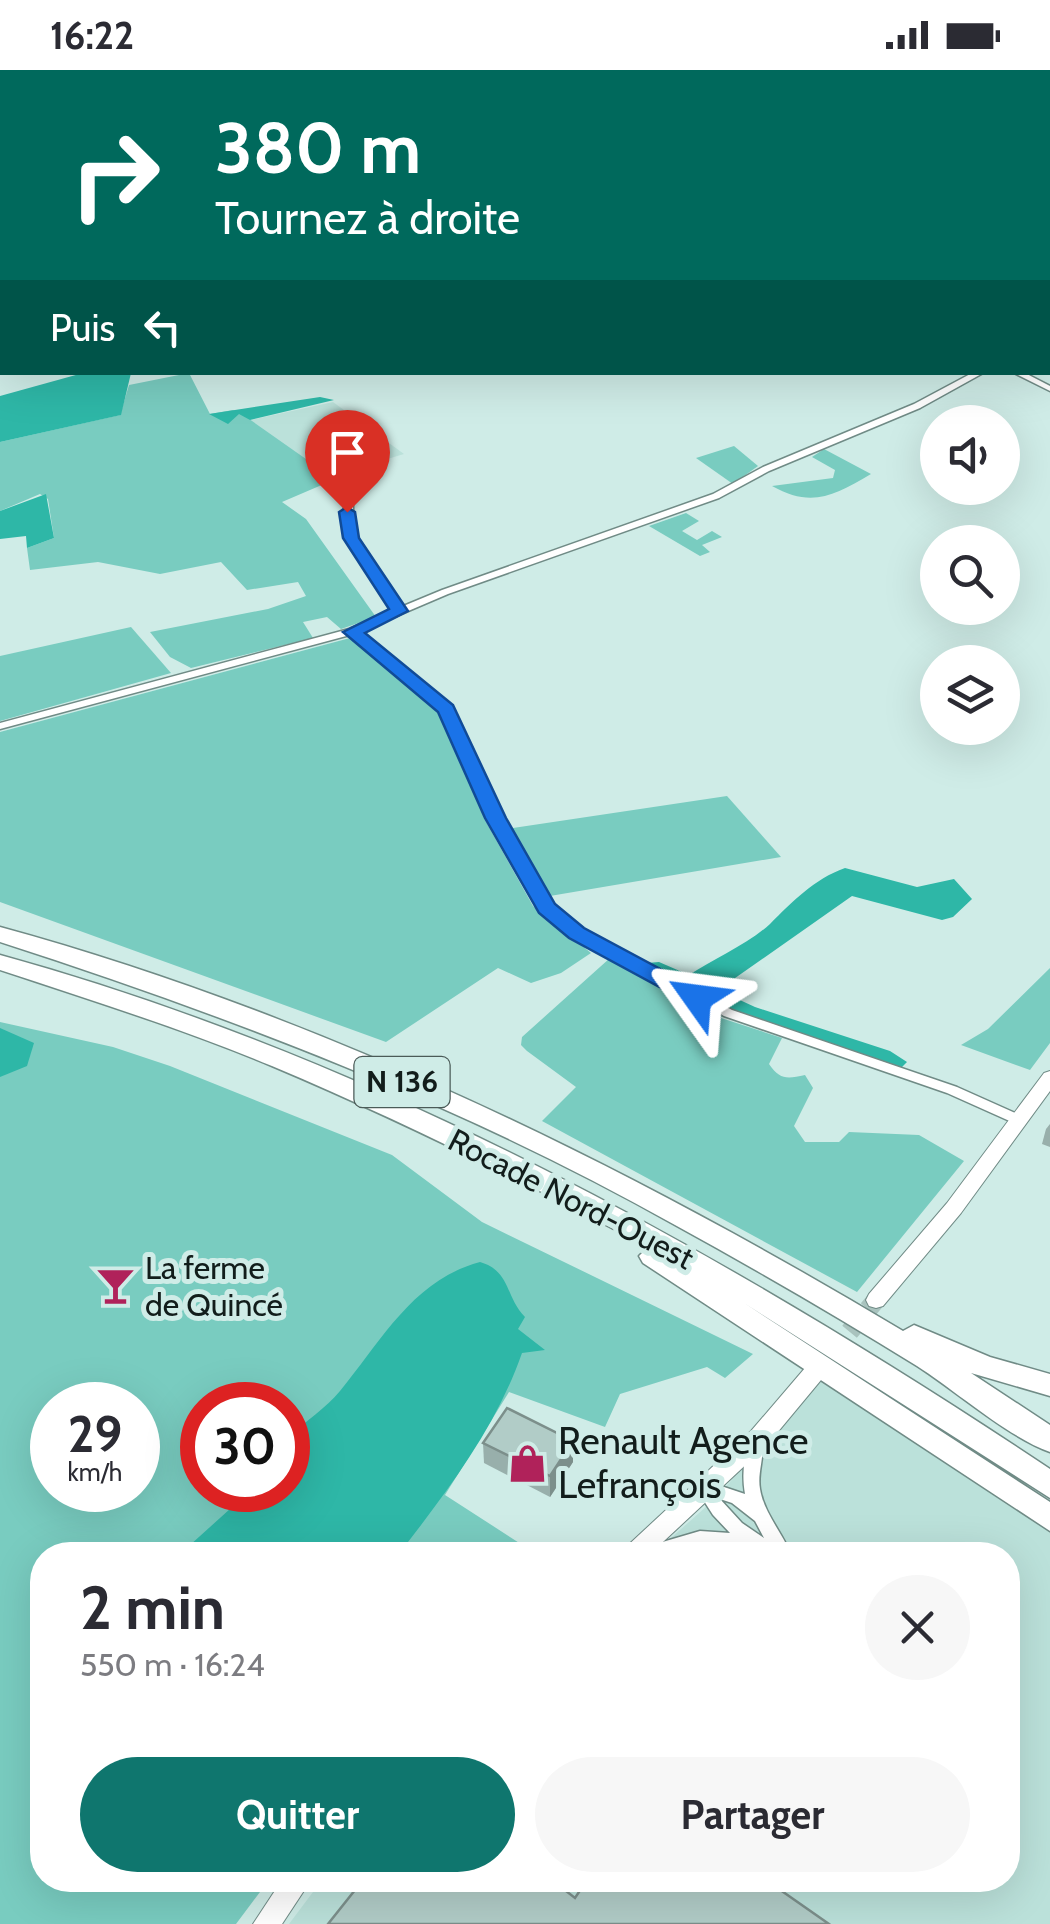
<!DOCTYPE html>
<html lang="fr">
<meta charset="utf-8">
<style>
body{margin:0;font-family:Cabin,sans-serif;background:#f7f7f7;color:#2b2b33;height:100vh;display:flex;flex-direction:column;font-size:38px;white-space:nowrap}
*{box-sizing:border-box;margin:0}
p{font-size:32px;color:#7c7c81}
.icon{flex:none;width:55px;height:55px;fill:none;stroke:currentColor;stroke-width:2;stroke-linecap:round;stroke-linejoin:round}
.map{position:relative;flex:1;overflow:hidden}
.drawer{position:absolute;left:30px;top:1472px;width:990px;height:350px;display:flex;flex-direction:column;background:#fff;border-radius:40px;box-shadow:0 10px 40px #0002}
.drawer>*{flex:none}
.hud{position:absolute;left:0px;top:0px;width:1050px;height:305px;box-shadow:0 10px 40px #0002;background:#00695c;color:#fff;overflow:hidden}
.buttons{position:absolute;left:920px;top:335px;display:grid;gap:20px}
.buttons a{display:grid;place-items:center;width:100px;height:100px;border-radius:50%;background:#fff;box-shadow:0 10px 40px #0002;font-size:50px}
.speed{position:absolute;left:30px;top:1312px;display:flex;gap:20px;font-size:50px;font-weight:700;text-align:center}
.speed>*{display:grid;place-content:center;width:130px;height:130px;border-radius:50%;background:#fff;box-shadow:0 10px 40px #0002;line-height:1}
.speed small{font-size:25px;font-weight:400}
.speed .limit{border:15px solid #d22;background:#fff;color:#111}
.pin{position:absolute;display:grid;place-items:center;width:85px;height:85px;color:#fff;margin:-102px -42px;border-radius:50% 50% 50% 0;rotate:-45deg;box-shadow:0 0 10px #0007}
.pin .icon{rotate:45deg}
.me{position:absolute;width:110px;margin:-55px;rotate:301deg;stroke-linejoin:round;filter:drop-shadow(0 0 8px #0008)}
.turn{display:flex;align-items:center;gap:35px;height:210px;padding:0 50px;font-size:45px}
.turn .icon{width:130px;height:130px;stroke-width:2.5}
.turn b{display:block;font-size:70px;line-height:85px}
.then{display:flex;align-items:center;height:95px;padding:0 50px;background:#0003;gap:20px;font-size:38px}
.round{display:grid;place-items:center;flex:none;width:105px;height:105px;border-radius:52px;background:#f7f7f7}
.summary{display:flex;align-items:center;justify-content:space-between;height:170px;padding:0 50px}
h1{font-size:60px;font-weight:700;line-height:75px}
.action{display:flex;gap:20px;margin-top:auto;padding:20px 50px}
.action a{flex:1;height:115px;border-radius:60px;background:#0f766e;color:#fff;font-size:40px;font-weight:700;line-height:115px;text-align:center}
.action a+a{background:#f7f7f7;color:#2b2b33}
.status{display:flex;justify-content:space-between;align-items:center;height:70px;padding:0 50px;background:#fff;direction:ltr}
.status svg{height:28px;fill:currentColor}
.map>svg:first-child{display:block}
</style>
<div class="status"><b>16:22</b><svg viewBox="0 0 49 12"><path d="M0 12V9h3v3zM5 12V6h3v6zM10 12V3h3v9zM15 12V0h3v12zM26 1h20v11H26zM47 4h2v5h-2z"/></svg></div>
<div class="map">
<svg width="1050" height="1854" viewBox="0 0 1050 1854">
<rect width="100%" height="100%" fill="#cfece7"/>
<g fill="#bbe1da">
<path d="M333,332L404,384L344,402L343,415L331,411L250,350Z"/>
<path d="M822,1306L1050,1458V1854H289L322,1810H1008V1485H652L717,1427Z"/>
</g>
<g fill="#79ccc0" fill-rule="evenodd">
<path d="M189,303L210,344L233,340L242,344L323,401L351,392L343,415L331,411L282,432L306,449L376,547L341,559L327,547L303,552L313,568L191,598L170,587L150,562L268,539L306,526L298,512L247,520L221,492L160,504L98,492L30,500L27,478L54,468L48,429L40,424L0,441V372L120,345L129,315Z"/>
<path d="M734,376L758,396L733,414L696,388Z"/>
<path d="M824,379L871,404C834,426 811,438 772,416L833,408L835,400L812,387Z"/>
<path d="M686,443L699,451L682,461L697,470L712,461L722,467L702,475L710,482L700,486L649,456Z"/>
<path d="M131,557L171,603L0,651V586Z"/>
<path d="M350,568L440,642L485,750L533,836L591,883L561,903L531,913L498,898L386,972L0,832V662Z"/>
<path d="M727,726L781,787L544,827L506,759Z"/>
<path d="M610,888L651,904L722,945L721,948L782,968L769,994C780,1010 787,1009 805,1005L813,1018L794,1056L805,1072H839L849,1062L919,1065L964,1091L857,1222L542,1051L576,1017L527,981L521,975L522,967Z"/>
<path d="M1050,898V973L1030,1000L961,975L988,959Z"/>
<path d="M0,952L113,977L170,996L392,1085L482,1152L753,1284L725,1308L707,1297L620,1324L605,1357L509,1322L445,1425L538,1485H42V1810H269L236,1854H0ZM52,1335H138V1420H52ZM202,1335H288V1420H202Z"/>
</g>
<g fill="#2eb7a7">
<path d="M83,303H131L121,345L0,372V326Z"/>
<path d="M320,327L334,330L250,350L239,344L228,354L209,344Z"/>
<path d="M46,424L54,468L27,478L26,466L0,469V441Z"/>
<path d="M845,798L917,817L954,809L972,829L953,847L942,850L852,826L718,920L755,937L890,981L907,992L899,1000L716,934L647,893L659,892L689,905C714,889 748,874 770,854C792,832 814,809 845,798Z"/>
<path d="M0,958L34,973L27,996L0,1007Z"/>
<path d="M480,1192C511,1201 505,1227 525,1247L518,1259L545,1280L522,1283C496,1358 446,1423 398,1485H179L251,1420H288V1367C305,1352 326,1338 340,1321C382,1270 413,1210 480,1192Z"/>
</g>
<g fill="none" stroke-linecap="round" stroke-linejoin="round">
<path stroke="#a9c3be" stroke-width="19" stroke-dasharray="19 10" stroke-linecap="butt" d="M831,1284L876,1230"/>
<defs>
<g id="street">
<path d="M421,0H439L430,2H416Z"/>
<path d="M503,0H522L512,2H498Z"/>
<path d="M923,0H930L932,2H926Z"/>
<path d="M1048,97L1050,98V102L1048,101Z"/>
<rect x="1048" y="263" width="2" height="6"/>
<path d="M974,302H985L920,338L769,401L719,428L448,524L359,562L451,637L524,790L551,836L568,852L732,940L957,1017L1024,1047L1026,1050L1024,1053H1014L947,1023L724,946L560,858L542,841L512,790L443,641L350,565L0,659V653L349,559L394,540L344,464V408L358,398L365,400L352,409L354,464L401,537L442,520L713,424L763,397L914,334Z"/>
<path d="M1012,302H1023L1050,316V321Z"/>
<path d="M756,1369L762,1371C765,1386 757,1403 760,1419C764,1444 783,1463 791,1485H766L750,1477L700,1475L667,1485H634L636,1480L642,1478L700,1461L730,1463L713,1445L695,1417L697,1412L703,1410L745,1424C742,1406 743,1389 750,1371ZM720,1429L732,1433L755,1451L764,1468L742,1453Z"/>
</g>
<g id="secondary">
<path d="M0,36L2,37V46L0,45Z"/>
<path d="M1050,1001V1021L961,1143L883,1236L876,1238L869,1236L866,1230L869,1224L947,1133L1044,1003Z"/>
<path d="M813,1295L821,1298L824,1304L821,1310L767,1375L649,1485H621L625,1478L751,1361L805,1298Z"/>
<path d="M282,1810H311L282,1854H253Z"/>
</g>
<g id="highway">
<path d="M0,857C318,944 621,1092 903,1261L914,1255L990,1287L1050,1304V1326L971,1303L1050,1355V1382C1008,1367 956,1321 917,1296C838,1247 757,1200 675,1155C462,1035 232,947 0,872Z"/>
<path d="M0,885C377,989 726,1183 1050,1399V1428L744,1233L1050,1432V1461L643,1193L639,1186L648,1177C525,1112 400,1050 272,996C183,959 91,930 0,900Z"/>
</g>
</defs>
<use href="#street" stroke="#708b86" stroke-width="3"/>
<use href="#secondary" stroke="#708b86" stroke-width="2"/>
<use href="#highway" stroke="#708b86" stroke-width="3"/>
<use href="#street" fill="#fff" fill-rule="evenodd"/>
<use href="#secondary" fill="#fff" fill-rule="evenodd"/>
<use href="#highway" fill="#fff" fill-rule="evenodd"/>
</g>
<g fill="#98afab">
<path d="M1050,1054V1077L1042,1074L1046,1059Z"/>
<path d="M483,1373L573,1392L550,1427L484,1393Z"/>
</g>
<path fill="#7c8f8b" d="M573,1371V1392L550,1427V1406Z"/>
<g fill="#b1ccc7" stroke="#7c8f8b" stroke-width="2.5">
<path d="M507,1338L573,1371L550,1406L483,1373Z"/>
<path d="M363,1810H552L575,1828L587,1810H766L829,1854H328Z"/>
</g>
<path fill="#1a73e8" stroke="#114b97" stroke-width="2.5" d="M347,437L355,442L359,468L408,541L365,563L453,635L506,748L555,834L584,858L705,923V933H689L569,868L539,843L485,748L438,642L343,562L389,539L343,468L339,442Z"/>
<defs>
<symbol id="bar-bare" viewBox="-9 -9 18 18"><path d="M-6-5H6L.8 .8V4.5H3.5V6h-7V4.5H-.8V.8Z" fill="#b0225a" stroke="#cfece7" stroke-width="2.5" paint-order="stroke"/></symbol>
<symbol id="shop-bare" viewBox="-9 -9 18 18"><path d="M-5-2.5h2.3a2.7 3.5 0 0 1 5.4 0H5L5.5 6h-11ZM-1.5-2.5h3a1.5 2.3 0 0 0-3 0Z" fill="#b0225a" stroke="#cfece7" stroke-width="2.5" paint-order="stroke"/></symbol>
</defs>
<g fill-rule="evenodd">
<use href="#bar-bare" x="88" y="1188" width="55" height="55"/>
<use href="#shop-bare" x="500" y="1366" width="55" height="55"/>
</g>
<g text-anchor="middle" stroke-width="10" stroke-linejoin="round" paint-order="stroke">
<rect fill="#cfece7" stroke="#4b5b58" stroke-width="2.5" x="354.5" y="987" width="95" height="50" rx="8"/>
<g font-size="30" font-weight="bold" fill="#121d1b">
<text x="402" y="1022">N 136</text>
</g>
<g font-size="32" fill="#121d1b" stroke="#cfece7">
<text transform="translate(571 1129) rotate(27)" y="11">Rocade Nord-Ouest</text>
</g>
<g font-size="32" fill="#121d1b" stroke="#cfece7" text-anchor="start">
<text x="145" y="1209">La ferme<tspan x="145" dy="37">de Quincé</tspan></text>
</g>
<g font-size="38" fill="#121d1b" stroke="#cfece7" text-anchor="start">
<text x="558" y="1384">Renault Agence<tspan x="558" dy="44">Lefrançois</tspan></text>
</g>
</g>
</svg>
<div class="buttons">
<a><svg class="icon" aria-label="sound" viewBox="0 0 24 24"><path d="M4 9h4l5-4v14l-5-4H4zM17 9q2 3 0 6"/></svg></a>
<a><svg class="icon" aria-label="search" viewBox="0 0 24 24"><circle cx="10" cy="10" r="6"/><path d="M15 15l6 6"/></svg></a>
<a><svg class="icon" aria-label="layers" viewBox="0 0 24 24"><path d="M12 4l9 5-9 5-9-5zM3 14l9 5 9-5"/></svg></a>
</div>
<div class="speed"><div>29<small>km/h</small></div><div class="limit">30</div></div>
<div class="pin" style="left:347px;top:442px;background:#d93025"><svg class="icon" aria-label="arrive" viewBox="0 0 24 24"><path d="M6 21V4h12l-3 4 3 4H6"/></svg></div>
<svg class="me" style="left:697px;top:928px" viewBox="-20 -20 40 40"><path d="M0-17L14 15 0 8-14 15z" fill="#1a73e8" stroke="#fff" stroke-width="4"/></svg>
<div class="hud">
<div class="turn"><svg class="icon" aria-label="right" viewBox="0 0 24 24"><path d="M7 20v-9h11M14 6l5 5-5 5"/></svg><div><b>380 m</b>Tournez à droite</div></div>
<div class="then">Puis<svg class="icon" aria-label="left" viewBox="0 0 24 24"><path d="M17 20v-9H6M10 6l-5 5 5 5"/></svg></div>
</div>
<section class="drawer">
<div class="summary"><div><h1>2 min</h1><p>550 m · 16:24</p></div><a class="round"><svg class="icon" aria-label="close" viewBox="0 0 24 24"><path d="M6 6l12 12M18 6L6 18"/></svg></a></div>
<div class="action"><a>Quitter</a><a>Partager</a></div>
</section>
</div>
